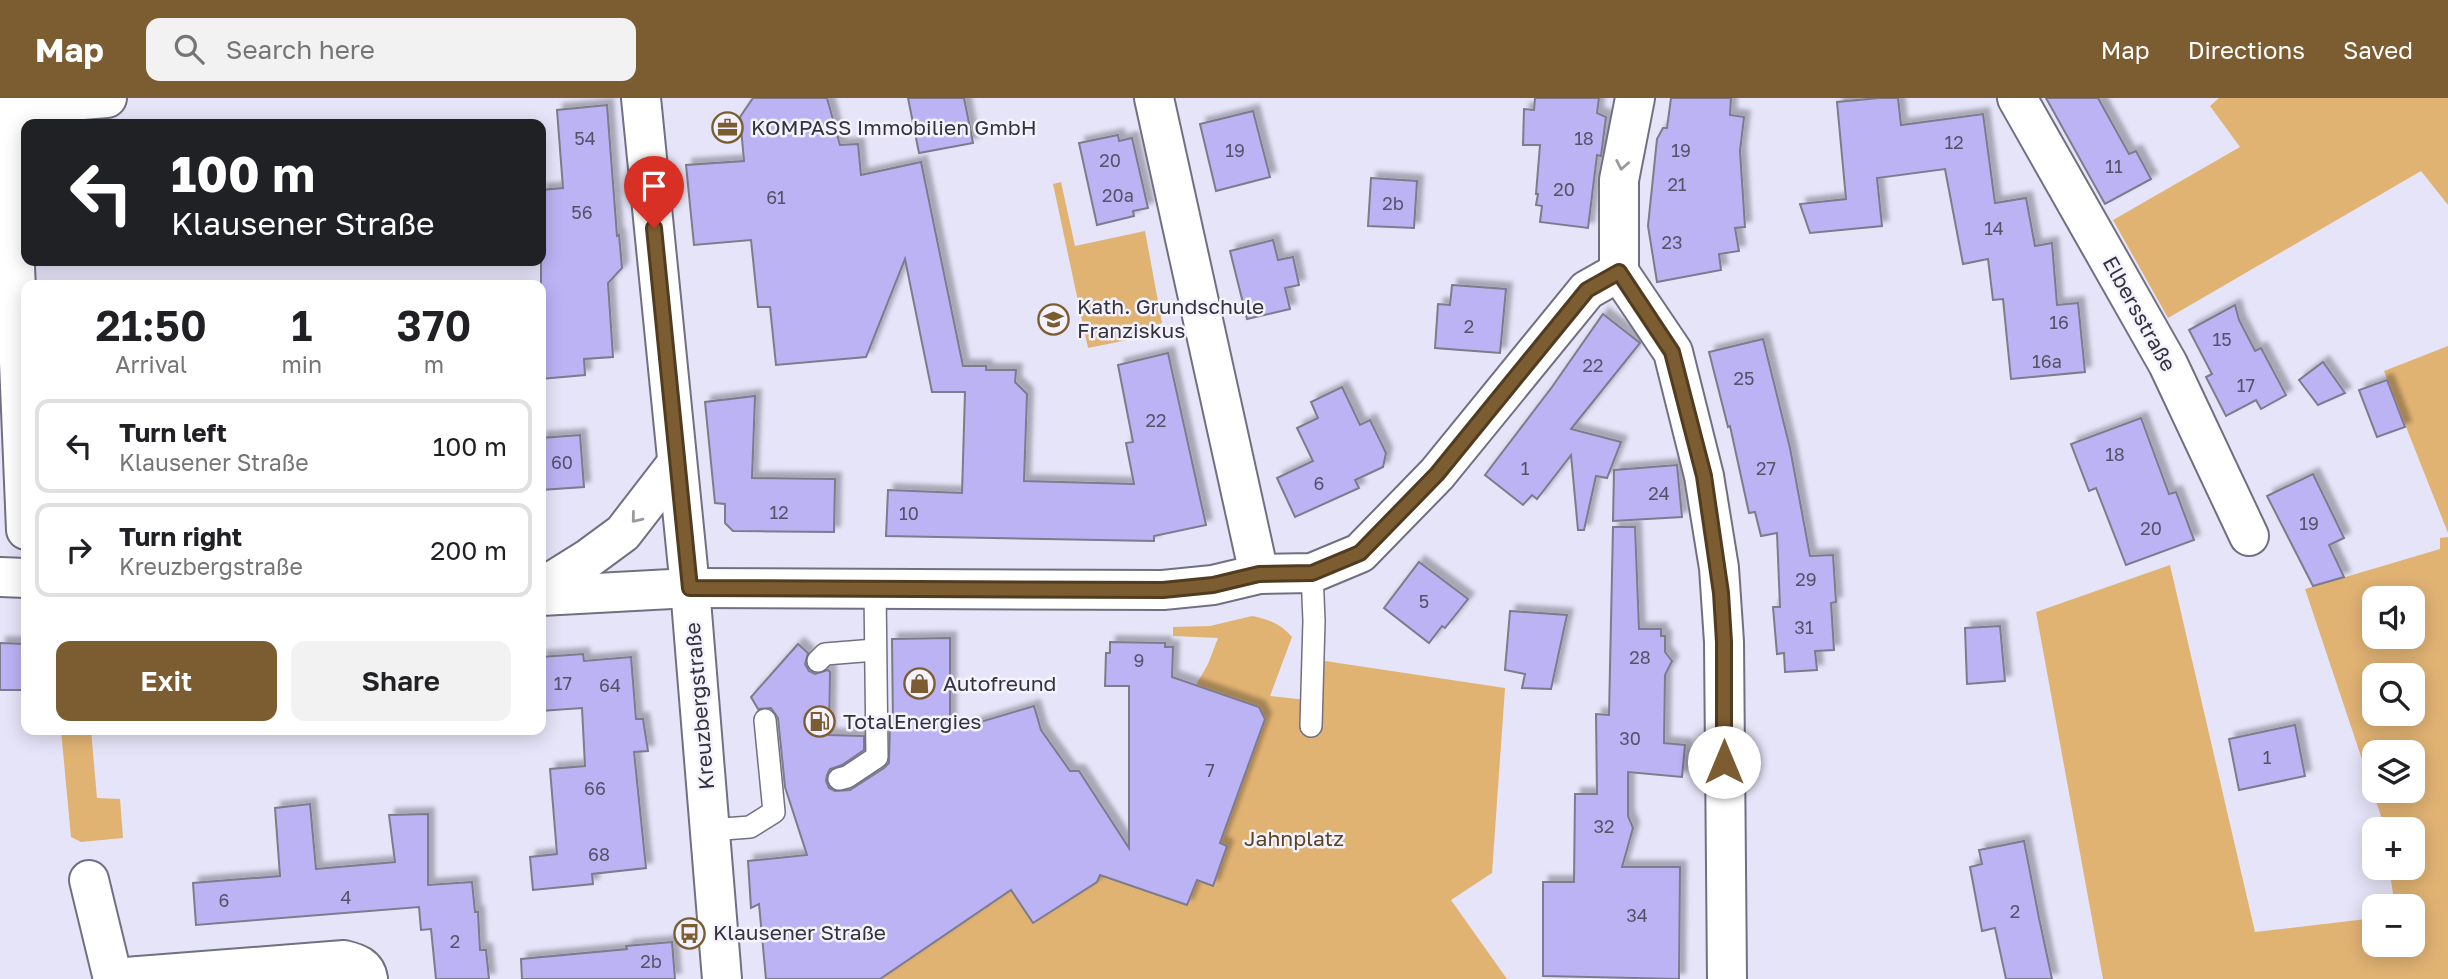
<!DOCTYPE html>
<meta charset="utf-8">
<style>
body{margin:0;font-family:"Golos Text",sans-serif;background:#f2f2f2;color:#202124;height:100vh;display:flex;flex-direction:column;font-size:26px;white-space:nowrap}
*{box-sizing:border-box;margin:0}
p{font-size:23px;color:#757577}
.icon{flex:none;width:38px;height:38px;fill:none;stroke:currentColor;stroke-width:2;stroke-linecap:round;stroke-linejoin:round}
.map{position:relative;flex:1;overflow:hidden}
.side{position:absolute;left:21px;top:182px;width:525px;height:455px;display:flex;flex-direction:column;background:#fff;border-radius:14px;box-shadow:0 4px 18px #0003}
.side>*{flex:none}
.hud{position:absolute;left:21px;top:21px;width:525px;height:147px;border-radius:14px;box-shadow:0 4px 18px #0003;background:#202124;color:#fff;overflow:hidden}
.tools{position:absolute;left:2362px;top:488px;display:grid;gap:14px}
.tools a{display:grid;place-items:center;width:63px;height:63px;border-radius:14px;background:#fff;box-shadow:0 4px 18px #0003;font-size:35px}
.pin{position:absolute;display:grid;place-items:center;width:60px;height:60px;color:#fff;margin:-72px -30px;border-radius:50% 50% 50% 0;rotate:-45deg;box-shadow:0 0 7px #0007}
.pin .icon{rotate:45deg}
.me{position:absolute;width:77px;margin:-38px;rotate:0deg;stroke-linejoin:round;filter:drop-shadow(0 0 5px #0008)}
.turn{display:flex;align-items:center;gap:24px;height:147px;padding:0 35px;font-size:32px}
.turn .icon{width:91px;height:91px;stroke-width:2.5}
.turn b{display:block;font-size:49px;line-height:60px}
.eta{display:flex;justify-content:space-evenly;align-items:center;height:119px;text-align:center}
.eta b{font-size:42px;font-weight:600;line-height:49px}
.action{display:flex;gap:14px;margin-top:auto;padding:14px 35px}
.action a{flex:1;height:80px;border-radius:14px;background:#7c5d32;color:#fff;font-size:28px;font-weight:600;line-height:80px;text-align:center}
.action a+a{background:#f2f2f2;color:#202124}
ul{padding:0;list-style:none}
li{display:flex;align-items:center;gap:21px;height:94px;margin:0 14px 10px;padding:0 21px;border:4px solid #e0e0e0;border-radius:14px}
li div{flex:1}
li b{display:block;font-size:26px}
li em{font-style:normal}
header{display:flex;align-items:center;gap:42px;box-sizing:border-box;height:98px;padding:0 35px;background:#7c5d32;color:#fff}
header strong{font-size:33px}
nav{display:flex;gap:38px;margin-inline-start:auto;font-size:24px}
.search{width:490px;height:63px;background:#f2f2f2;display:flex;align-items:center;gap:18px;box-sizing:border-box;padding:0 24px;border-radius:14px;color:#757577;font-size:26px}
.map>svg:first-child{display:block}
</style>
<header>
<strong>Map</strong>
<div class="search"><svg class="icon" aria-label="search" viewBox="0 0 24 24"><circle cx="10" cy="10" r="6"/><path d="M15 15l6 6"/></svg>Search here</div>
<nav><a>Map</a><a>Directions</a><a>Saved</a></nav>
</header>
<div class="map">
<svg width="2448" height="881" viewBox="0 0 2448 881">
<defs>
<filter id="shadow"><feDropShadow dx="6" dy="-6" stdDeviation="2" flood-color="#0004"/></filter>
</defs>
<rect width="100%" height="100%" fill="#e6e4f8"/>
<g fill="#e1b373" fill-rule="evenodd">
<path d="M2219,0H2448V107L2421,73L2168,220L2113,122L2240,49L2210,8Z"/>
<path d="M1061,84L1075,148L1145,133L1162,225L1147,229L1148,238L1088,250L1053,86Z"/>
<path d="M2448,248V435L2384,273Z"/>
<path d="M2448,439V881H2103L2036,514L2170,467L2255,834L2375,820V847H2413V808H2395L2389,770H2413V732L2384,731L2382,721L2305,491L2440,451V440ZM2413,500V539H2375V500ZM2375,578H2413V616H2375ZM2413,654V693H2375V654Z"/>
<path d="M1252,518C1268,521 1281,526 1292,539L1270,598L1307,602L1325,563L1505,590L1492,775L1451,802L1507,881H880L1095,735L1139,750L1196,587L1208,566L1218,540L1173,538V529L1210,528Z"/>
<path d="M61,632H91L97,700L120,701L123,740L81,744L71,739Z"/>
</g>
<g fill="#bbb3f4" stroke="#7c7b8c" stroke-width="2" filter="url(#shadow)">
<path d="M753,0H827L840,47L858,46L861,77L921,64L963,268H986V272H1016L1015,284L1027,296L1024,383L1134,386L1126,345L1133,344L1118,267L1168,255L1206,427L1154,438V443L886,438L888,392L962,395L965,294H932L905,161L866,259L776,267L770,209H758L751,142L694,147L686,67L744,63L740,19Z"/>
<path d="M908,0H964L973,45L919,55Z"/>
<path d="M1535,0H1599L1597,15L1606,19L1601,58L1597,57L1588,130L1540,124L1542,108L1536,107L1538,96H1536L1540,47H1523L1524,11L1534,12Z"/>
<path d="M1671,0H1731L1730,17L1744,19L1740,53L1745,129L1735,130L1739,153L1719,156L1721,172L1657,184L1648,128L1657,41L1663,30H1667Z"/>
<path d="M1879,0H1898L1901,27L1983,16L1995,105L2026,100L2035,148L2052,145L2057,207L2078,205L2085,274L2011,281L2003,201L1993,202L1988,161L1963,166L1945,71L1877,80L1882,128L1810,135L1800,106L1846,101L1837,4Z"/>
<path d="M2046,0H2098L2129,56L2136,53L2151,81L2105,106Z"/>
<path d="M607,7L617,138L619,137L622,170L608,185L613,259L584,261L585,277L541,281V92L563,90L557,12Z"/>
<path d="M1253,13L1270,79L1216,93L1200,26Z"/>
<path d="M1118,37L1119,43L1132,40L1148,110L1133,113L1134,118L1097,127L1079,45Z"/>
<path d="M1371,80L1417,83L1414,130L1368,128Z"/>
<path d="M1273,142L1278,162L1293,159L1299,187L1285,190L1290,211L1247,221L1230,153Z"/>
<path d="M1452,187L1506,191L1500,255L1435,250L1438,206L1450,207Z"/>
<path d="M2235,207L2239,222L2255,253L2261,250L2286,297L2261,311L2256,302L2226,318L2206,279L2212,276L2189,232Z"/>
<path d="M1603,216L1640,245L1571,331L1621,344L1607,380L1596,378L1584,432H1578L1571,357L1537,401L1532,397L1523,407L1485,377L1552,289Z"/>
<path d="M1763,241L1790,350L1810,458L1833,457L1836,504L1831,505L1834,552L1815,553L1817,572L1785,574L1784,555L1777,556L1773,509H1780L1777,435L1761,438L1755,414L1749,415L1730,328L1728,329L1709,254Z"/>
<path d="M2323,264L2345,295L2318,307L2299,282Z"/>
<path d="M2387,282L2405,329L2377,339L2359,292Z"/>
<path d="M1342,289L1360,327L1370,322L1386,355L1383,369L1355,382L1359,390L1295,419L1277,380L1313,363L1297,330L1318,320L1311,304Z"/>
<path d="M755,298L752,380L835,381L834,434L733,433L725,425V406L715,405L705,304Z"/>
<path d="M2141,320L2169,396L2176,394L2194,442L2126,467L2096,390L2089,393L2071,346Z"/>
<path d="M580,337L584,389L541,392V340Z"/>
<path d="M1677,367L1682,419L1613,423L1614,372Z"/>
<path d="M2313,376L2344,440L2329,447L2344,479L2313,488L2267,398Z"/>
<path d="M1613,429H1635L1639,531H1661V538H1665V554L1672,563L1665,577L1664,645L1685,647L1682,679L1628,674V718L1633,730L1622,769H1680L1679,881L1543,878V784H1574L1575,696H1597L1596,616L1609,617Z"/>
<path d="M1419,464L1468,501L1445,530L1442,528L1429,545L1384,510Z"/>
<path d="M1510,513L1567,517L1551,591L1522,590L1525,576L1505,572Z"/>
<path d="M2000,528L2005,583L1967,586L1965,530Z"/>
<path d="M950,540V633L1034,608L1041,632L1070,673H1079L1129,750V588H1105L1106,555H1110V544L1165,545V549H1173L1172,579L1259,609L1265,621L1220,745L1227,748L1213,788L1197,782L1187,807L1100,777L1097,784L1033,825L1011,792L880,881H766L759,806L751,810L748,763L807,757L785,689L778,620L771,610L758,611L751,599L798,546L808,555L805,566L809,573L815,576L828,572L830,574L829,637L864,638V652L842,667L830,671L827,677L826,683L829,690L835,693L850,692L884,670L889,665L890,626L893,628L892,541Z"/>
<path d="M0,545L26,546V592H0Z"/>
<path d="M583,556L584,563L631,559L636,621H643L648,653L634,654L646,770L592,776L593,786L533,792L530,759L557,756L550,671L585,668L582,610L541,613V559Z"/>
<path d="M2295,627L2305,678L2239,692L2229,641Z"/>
<path d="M310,706L316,771L395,764L389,717L428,716V787L472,784L475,814H478L480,852H486L489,881H436L431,831L421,832L419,809L196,827L193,785L280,778L275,710Z"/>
<path d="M2024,743L2039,820L2052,881H2006L1995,830L1982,833L1970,769L1982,766L1979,752Z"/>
<path d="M672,844L675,881H522L521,861L627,851L626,848Z"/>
</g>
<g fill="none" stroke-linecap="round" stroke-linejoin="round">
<defs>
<g id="lane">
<path d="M818,563L825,556L875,552"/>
<path d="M1311,628L1314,523L1312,475"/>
<path d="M839,681L847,679L877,659L875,491"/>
<path d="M710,732L750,729L774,714L765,622"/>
</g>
<g id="street">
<path d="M8,0L26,432"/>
<path d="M1154,0L1259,476"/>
<path d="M1635,0L1619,82V174L1673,254L1704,378L1719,470L1724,544L1727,881"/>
<path d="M2017,0L2168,266L2249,438"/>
<path d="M8,8L107,0"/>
<path d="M690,490L1163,492L1213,487L1259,476L1312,475L1360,455L1437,376L1587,192L1619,174"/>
<path d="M89,782L113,881"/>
<path d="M113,880L344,862C356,865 366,868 368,881"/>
</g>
<g id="secondary">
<path d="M641,0L690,490L722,881"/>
<path d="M0,479L26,480"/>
<path d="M541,490L589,460L623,435L677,365"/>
<path d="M541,498L690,490"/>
</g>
</defs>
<use href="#lane" stroke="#717081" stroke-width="24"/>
<use href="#street" stroke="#717081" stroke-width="42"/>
<use href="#secondary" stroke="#717081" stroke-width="42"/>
<use href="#lane" stroke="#fff" stroke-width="21"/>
<use href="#street" stroke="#fff" stroke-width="38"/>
<use href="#secondary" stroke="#fff" stroke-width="38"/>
</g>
<defs><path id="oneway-chevron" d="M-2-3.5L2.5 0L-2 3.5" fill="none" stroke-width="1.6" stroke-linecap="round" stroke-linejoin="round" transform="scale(1.75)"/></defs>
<g stroke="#9a999d">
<use href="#oneway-chevron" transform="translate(1622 67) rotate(101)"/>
<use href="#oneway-chevron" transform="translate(636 420) rotate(129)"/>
</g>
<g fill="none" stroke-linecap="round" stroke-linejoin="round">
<defs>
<path id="route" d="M654,130L690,490L1163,492L1213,487L1259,476L1312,475L1360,455L1437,376L1587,192L1619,174L1672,254L1704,378L1721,495L1724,544V664"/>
</defs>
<use href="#route" stroke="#513c20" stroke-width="18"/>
<use href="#route" stroke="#7c5d32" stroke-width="12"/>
</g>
<defs>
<symbol id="office-ring" viewBox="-11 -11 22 22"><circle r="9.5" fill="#f3f2fe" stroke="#7c5d32" stroke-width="1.5"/><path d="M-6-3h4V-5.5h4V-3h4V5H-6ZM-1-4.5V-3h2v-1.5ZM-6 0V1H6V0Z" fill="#7c5d32"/></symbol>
<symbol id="school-ring" viewBox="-11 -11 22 22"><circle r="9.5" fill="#f3f2fe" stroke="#7c5d32" stroke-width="1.5"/><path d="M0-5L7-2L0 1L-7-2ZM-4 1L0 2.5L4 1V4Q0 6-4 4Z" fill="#7c5d32"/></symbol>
<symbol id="shop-ring" viewBox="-11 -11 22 22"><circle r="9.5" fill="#f3f2fe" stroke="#7c5d32" stroke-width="1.5"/><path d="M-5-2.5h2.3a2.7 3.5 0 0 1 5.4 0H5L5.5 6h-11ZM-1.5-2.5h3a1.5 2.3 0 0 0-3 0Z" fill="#7c5d32"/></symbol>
<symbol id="fuel-ring" viewBox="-11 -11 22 22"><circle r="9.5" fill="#f3f2fe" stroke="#7c5d32" stroke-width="1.5"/><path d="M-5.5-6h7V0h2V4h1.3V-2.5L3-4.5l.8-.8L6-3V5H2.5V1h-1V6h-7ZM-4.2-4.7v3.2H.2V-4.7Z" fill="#7c5d32"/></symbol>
<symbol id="bus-ring" viewBox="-11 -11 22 22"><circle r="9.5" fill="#f3f2fe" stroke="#7c5d32" stroke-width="1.5"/><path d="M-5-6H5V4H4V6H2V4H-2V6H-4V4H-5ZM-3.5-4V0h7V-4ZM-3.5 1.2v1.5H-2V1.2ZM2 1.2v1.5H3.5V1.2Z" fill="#7c5d32"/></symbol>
</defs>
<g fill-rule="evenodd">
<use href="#office-ring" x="710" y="12" width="35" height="35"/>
<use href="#school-ring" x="1036" y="204" width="35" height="35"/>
<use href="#shop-ring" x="902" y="568" width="35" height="35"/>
<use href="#fuel-ring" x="802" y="606" width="35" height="35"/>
<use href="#bus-ring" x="672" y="818" width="35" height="35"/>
</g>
<g text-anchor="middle" stroke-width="5" stroke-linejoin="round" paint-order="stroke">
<g font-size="18" fill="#565369">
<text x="585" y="47">54</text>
<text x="1584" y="47">18</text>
<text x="1954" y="51">12</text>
<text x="1235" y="59">19</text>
<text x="1681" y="59">19</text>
<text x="1110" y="69">20</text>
<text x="2114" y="75">11</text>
<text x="1677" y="93">21</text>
<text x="1564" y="98">20</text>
<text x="1118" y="104">20a</text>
<text x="776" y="106">61</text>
<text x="1393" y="112">2b</text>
<text x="582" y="121">56</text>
<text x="1994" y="137">14</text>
<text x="1672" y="151">23</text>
<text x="2059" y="231">16</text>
<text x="1469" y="235">2</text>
<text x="2222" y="248">15</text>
<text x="2047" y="270">16a</text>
<text x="1593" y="274">22</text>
<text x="1744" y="287">25</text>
<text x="2246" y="294">17</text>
<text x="1156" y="329">22</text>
<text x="2115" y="363">18</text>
<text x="562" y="371">60</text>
<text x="1525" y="377">1</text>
<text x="1766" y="377">27</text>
<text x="1319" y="392">6</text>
<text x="1659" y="402">24</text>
<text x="779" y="421">12</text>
<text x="909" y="422">10</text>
<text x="2309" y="432">19</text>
<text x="2151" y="437">20</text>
<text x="1806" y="488">29</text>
<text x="1424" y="510">5</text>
<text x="1804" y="536">31</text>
<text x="1640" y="566">28</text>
<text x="1139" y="569">9</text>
<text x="563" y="592">17</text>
<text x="610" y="594">64</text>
<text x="1630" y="647">30</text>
<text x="2267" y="666">1</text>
<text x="1210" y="679">7</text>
<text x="595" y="697">66</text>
<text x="1604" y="735">32</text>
<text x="599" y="763">68</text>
<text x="346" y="806">4</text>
<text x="224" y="809">6</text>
<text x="2015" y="820">2</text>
<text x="1637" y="824">34</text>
<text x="455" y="850">2</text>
<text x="651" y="870">2b</text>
</g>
<g font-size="21" fill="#34333b" stroke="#f3f2fe" text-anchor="start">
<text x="751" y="37">KOMPASS Immobilien GmbH</text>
<text x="1077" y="216">Kath. Grundschule<tspan x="1077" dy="24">Franziskus</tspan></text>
<text x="943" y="593">Autofreund</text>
<text x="843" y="631">TotalEnergies</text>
<text x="713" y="842">Klausener Straße</text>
</g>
<g font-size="21" fill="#34333b" stroke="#f3f2fe">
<text transform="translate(2139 216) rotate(61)" y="7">Elbersstraße</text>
<text transform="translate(700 608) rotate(-95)" y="7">Kreuzbergstraße</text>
</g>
<g font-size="21" fill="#5a4322" stroke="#f3f2fe">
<text x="1294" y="748">Jahnplatz</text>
</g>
</g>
</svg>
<div class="tools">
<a><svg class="icon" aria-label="sound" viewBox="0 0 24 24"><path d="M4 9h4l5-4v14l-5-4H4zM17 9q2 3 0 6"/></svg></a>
<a><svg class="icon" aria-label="search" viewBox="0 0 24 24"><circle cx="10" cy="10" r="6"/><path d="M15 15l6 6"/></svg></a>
<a><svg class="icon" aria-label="layers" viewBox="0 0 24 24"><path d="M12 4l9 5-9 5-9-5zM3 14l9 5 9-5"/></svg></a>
<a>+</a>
<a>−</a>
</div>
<div class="pin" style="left:654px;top:130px;background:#d93025"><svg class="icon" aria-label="arrive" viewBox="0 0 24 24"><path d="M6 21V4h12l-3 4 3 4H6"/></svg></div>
<svg class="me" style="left:1724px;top:664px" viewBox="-20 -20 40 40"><circle r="19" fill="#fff"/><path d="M0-13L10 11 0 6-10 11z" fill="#7c5d32"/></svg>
<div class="hud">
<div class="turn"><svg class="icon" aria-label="left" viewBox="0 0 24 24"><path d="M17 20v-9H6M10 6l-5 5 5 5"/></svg><div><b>100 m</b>Klausener Straße</div></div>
</div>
<section class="side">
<div class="eta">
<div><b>21:50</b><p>Arrival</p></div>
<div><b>1</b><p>min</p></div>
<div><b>370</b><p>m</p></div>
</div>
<ul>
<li><svg class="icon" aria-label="left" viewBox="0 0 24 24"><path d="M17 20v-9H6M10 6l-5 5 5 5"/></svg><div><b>Turn left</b><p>Klausener Straße</p></div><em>100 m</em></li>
<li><svg class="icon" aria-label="right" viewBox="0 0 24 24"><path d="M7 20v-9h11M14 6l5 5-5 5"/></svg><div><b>Turn right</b><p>Kreuzbergstraße</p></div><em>200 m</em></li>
</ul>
<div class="action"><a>Exit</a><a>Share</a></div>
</section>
</div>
